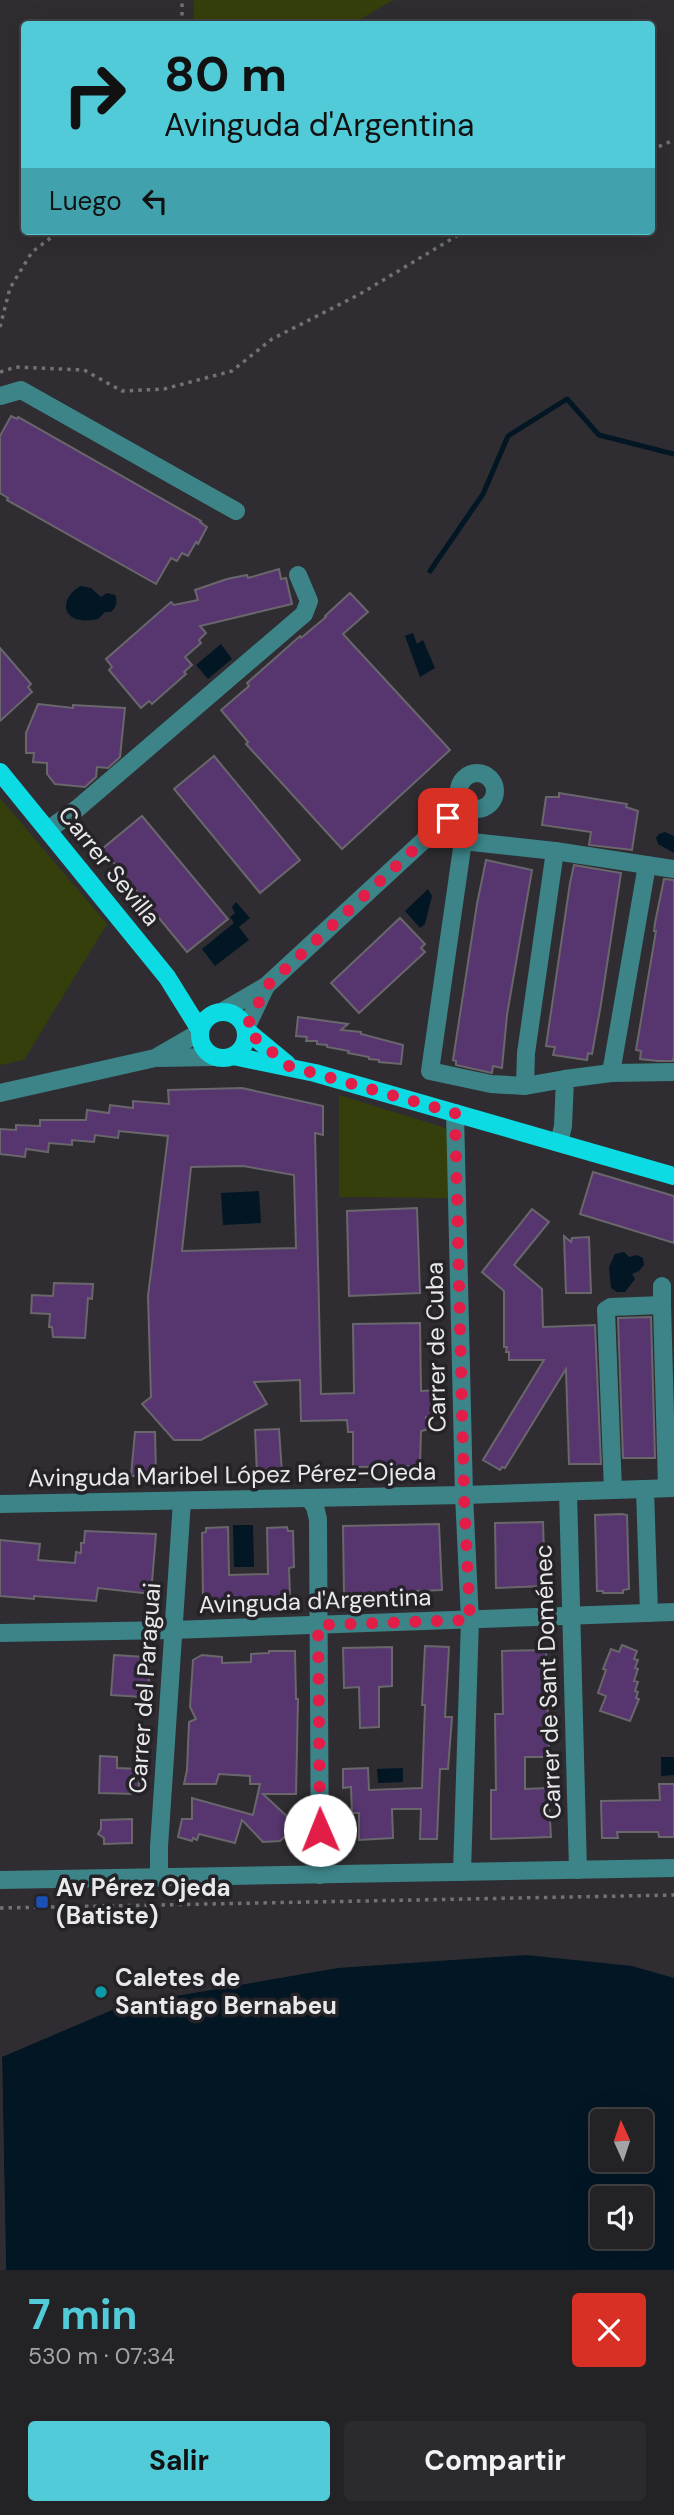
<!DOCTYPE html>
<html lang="es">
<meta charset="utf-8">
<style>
body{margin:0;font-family:"DM Sans",sans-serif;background:#2b2a2d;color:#f1f3f6;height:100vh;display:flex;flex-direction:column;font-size:26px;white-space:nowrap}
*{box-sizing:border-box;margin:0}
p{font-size:23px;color:#a3a4a7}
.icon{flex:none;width:38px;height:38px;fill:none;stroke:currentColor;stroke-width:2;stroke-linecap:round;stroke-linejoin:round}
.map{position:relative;height:2270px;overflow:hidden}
.panel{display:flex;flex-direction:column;background:#232225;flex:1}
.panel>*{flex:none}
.top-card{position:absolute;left:21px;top:21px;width:634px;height:214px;border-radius:7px;box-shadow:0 7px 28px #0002,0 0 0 2px #403f42;background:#52cbd9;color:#111;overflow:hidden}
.needle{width:46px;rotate:357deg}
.buttons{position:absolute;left:590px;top:2109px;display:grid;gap:14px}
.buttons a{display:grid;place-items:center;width:63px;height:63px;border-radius:7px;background:#232225;box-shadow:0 7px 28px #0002,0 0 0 2px #403f42;font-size:35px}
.pin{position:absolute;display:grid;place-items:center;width:60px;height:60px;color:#fff;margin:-30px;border-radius:14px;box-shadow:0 4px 10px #0006}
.me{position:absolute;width:77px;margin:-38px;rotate:359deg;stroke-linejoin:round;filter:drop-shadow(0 0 5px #0008)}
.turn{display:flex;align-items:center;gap:24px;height:147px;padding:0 28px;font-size:32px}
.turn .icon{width:91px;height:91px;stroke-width:2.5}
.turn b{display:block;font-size:49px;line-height:60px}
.then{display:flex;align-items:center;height:66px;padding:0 28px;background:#0003;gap:14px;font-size:26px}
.round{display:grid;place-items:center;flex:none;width:74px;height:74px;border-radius:7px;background:#2b2a2d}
.summary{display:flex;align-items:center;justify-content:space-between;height:119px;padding:0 28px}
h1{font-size:42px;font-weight:700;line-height:52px;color:#52cbd9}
.cta{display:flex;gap:14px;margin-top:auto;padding:14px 28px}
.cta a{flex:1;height:80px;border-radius:7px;background:#52cbd9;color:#111;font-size:28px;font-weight:700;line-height:80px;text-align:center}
.cta a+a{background:#2b2a2d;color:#f1f3f6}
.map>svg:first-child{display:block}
</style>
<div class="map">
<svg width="674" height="2270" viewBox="0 0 674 2270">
<rect width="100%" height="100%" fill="#2f2d31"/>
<g fill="#343f0b">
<path d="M194,0H393L353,24H194Z"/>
<path d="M0,798L107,924L24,1060L0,1065Z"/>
<path d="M339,1095L449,1129L450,1198L339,1197Z"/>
</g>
<g fill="#021624" fill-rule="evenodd">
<path d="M81,586L91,588L101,597L107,593L115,595C118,601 116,608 111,612H105L98,619C91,620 81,622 74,618C58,610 69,591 81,586Z"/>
<path d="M413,633L417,644L423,640L435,668L420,677L405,636Z"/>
<path d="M221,644L232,659L208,679L196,665Z"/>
<path d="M665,832L674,836V853L658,844L656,838L659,834Z"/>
<path d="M428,889L432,896L425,924L420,928L405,911Z"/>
<path d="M236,902L250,918L239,927L249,940L215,966L202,949L234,923L230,917L235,913L232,907Z"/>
<path d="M259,1191L261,1223L223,1225L221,1193Z"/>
<path d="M624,1252L629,1257L637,1255L643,1258L644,1265L639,1271L632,1274L635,1279L625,1292H617L611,1288L609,1267L615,1254Z"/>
<path d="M233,1525H253L254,1567H234Z"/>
<path d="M661,1757H674V1775L661,1776Z"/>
<path d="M403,1768V1782L378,1783L377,1769Z"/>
<path d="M526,1955L632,1966L674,1978V2270H6L2,2057L124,2005L338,1968ZM602,2121H640V2160H602ZM602,2198H640V2236H602Z"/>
</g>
<path fill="#2f2d31" d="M0,2054L2,2057L6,2270H2Z"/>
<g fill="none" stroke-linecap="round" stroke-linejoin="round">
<path stroke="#021624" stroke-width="5" d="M430,571L483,494L508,436L567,399L599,435L674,454"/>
</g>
<g fill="#573670" stroke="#69676b" stroke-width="2" fill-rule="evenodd">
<path d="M11,416L17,419L18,417L201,521L200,522L207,527L198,544L196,542L188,556L182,553L177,561L171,558L156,584L7,500L8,498L0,493V436Z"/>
<path d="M279,569L281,579L286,578L292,604L200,626L206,633L199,640L201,643L185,657L192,665L184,672L186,674L152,704L149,701L141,708L109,670L112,667L106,659L171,602L174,605L198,600L195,590L227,579L247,575L248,578Z"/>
<path d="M350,593L368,612L343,634L450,750L342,849L246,744L248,742L221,710L249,686L247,683L300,636L301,638L326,617L325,616Z"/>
<path d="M0,648L31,684L28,687L32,692L0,721Z"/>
<path d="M38,704L73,708V705L125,708L120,757L108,768L97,767L96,777L85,787L55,784L47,774V763L33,762L34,753H26V733Z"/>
<path d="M214,756L300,860L260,893L174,789Z"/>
<path d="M559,793L627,804L626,807L638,811L632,850L589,845L591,832L542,825L546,797H559Z"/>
<path d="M142,816L228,919L187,952L102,849Z"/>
<path d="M486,860L532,870L507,1015L502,1068L493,1066L492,1073L456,1065V1061L453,1060L477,904Z"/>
<path d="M574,865L621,873L601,1004L592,1054L588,1053L587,1060L553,1055L555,1047L546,1046L570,883Z"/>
<path d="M664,879L674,880V1056L673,1061H658L640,1059L641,1051L636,1050L656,931H654L655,923Z"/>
<path d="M400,918L425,944L421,948L425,952L359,1013L331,983Z"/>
<path d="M298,1017L348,1024L341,1030L361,1032V1034L403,1045L401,1064L379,1062V1060L369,1059V1057L348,1053L349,1051L327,1047V1045L317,1044V1041H306L307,1037L296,1036Z"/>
<path d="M242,1088L323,1106V1135L315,1133L321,1394L354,1393L353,1324L420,1323L421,1391L438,1390V1417H426V1430L421,1431L420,1466L353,1467V1432H348L347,1420L301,1421L300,1380L254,1382L267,1404L201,1440H174L142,1404L151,1397L148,1296L168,1136L119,1131L118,1138L95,1135L94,1142L72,1140V1145L49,1143L48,1152L26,1149L25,1157L0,1154V1129L16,1130V1125L40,1126V1120H86L87,1110L109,1113L110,1105L133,1108V1101L169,1104L168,1090ZM243,1166L294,1175L296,1248L182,1251L191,1167Z"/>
<path d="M593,1172L674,1196V1243L580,1214Z"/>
<path d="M417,1208L420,1293L349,1296L347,1211Z"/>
<path d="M532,1209L549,1222L514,1265L542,1289L543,1327L595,1325L601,1464H569L566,1369L505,1468L502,1467L500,1470L483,1460L544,1360H509V1352H506L507,1347H504V1291L482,1272Z"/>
<path d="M564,1236L571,1242L572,1238L589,1237L591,1293H566Z"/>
<path d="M54,1283L93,1284L92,1299L88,1298L85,1338L53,1337L52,1327H49L50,1314L31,1313L32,1295L53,1296Z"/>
<path d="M651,1317L655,1458H623L618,1318Z"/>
<path d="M279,1429L282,1473L257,1474L255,1430Z"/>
<path d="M135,1432H155L156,1475L131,1476Z"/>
<path d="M622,1514L627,1515L629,1589L623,1590V1593H603V1591H597L595,1515Z"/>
<path d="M543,1522L545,1586L496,1588L495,1523Z"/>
<path d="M439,1524L442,1590L344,1594L343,1526Z"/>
<path d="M228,1527L229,1575L268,1574L267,1528L287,1527L288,1531H293L294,1567L289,1568L290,1595H286L287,1600L207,1601V1597H203L202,1533L206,1532V1528Z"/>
<path d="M85,1531L156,1534L151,1594L98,1588L96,1601L34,1596V1599L0,1596V1540L40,1544L38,1560L75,1563L76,1552L81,1553V1543H84Z"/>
<path d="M622,1645L637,1651L634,1659L638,1660L635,1668L638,1669L634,1681L638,1682L635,1691L638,1692L636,1698L639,1699L630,1721L600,1711L606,1696L598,1693L606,1670L603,1669L611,1649L619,1652Z"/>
<path d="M425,1646L449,1647L445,1717H452L448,1769H440L437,1839H420L421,1809H392L393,1838L359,1840V1813H352L351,1787L343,1788V1769L368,1768L369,1790L422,1788L425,1705H422Z"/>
<path d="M392,1647V1686L379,1687V1727L360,1728L359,1687L344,1688L343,1648Z"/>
<path d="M546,1650L549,1757H525V1789L548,1788L551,1837L491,1839V1790H496L495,1714H503L502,1651Z"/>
<path d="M269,1651H295L296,1699H298L296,1794H263L292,1821V1830L280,1841L263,1842L242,1820L235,1843L199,1834L197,1840L193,1838L192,1841L178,1837L182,1819H192V1798L253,1815L260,1784H250V1776L219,1774L216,1784H184L187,1770L189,1722L196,1719L190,1707L193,1660L202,1655L222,1657V1663L251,1662V1654L269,1653Z"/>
<path d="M114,1655L145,1657V1660L150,1661L148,1694H143L142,1697L111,1695Z"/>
<path d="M100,1756L117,1757V1768L139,1769V1790H135V1794L99,1793Z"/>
<path d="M659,1784H674V1837H659L658,1832H617L618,1838H602L601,1801L660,1800Z"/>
<path d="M132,1819V1843L104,1844V1838L98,1834L101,1829V1820Z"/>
</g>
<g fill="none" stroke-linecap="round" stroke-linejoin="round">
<g stroke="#727174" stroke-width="3.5" stroke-dasharray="3.5 5" stroke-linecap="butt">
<path d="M182,24V0"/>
<path d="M651,150L674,140"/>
<path d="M0,327L10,288L32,252L60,231"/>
<path d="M0,372L16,367L84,370L122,391L164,389L232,371L272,339L360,294L465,231"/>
<path d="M0,1908L674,1895"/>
</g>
<g stroke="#3c8488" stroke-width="18">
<path d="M0,396L21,390L236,511"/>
<circle cx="477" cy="791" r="18"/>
<path d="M48,830L78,808L304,614L309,601L298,575"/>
<path d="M223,1011L266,986L448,818L472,809"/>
<path d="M246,1028L266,986"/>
<path d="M159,1058L213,1057"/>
<path d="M611,1073L647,865"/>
<path d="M565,1079L525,1086L491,1084L430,1071L463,841L555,851L674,869"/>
<path d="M525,1086L526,1053L555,851"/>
<path d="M0,1093L155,1058L200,1032"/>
<path d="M455,1113L464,1495L470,1620L462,1872"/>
<path d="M559,1143L563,1126L565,1079L611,1073L674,1072"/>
<path d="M662,1286V1305"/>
<path d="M645,1489L649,1613"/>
<path d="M613,1490L606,1310L611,1307L662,1305L667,1488"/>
<path d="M568,1492L578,1870"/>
<path d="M309,1498L315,1507L318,1519L320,1875"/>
<path d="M0,1504L464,1495L674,1488"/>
<path d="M0,1633L173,1630L674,1612"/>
<path d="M159,1878V1847L182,1501"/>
<path d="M0,1880L674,1868"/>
</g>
<g stroke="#0ddbe3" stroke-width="18">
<path d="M0,772L167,977L200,1030"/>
<circle cx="223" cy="1035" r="23"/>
<path d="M247,1031L287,1064"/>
<path d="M233,1056L315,1073L674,1176"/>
</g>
</g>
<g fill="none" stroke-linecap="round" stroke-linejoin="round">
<path stroke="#e11d48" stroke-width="12" stroke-dasharray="0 21.6" d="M320,1830L318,1625L470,1620L464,1496L455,1113L289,1066L247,1031L246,1028L267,986L448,818"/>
</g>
<rect fill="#1a4fb4" stroke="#252327" stroke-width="2.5" x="35" y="1895" width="14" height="14" rx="3.5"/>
<circle fill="#0f9aa8" stroke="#252327" stroke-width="2.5" cx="101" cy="1992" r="7"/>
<g text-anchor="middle" stroke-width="7" stroke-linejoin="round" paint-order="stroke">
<g font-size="24" fill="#e9e8ea" stroke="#252327">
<text transform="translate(109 866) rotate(51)" y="8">Carrer Sevilla</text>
<text transform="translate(436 1347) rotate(-91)" y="8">Carrer de Cuba</text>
<text transform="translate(232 1475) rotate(-1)" y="8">Avinguda Maribel López Pérez-Ojeda</text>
<text transform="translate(315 1601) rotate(-2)" y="8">Avinguda d'Argentina</text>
<text transform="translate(548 1682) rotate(-92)" y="8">Carrer de Sant Doménec</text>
<text transform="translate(145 1688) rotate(-86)" y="8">Carrer del Paraguai</text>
</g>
<g font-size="24" font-weight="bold" fill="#e9e8ea" stroke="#252327" text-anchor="start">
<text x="56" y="1896">Av Pérez Ojeda<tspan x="56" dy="28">(Batiste)</tspan></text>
<text x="115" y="1986">Caletes de<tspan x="115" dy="28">Santiago Bernabeu</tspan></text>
</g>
</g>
</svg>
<div class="buttons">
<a><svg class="needle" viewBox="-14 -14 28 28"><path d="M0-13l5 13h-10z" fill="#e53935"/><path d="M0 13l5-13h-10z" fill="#a3a4a7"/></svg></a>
<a><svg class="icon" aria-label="sound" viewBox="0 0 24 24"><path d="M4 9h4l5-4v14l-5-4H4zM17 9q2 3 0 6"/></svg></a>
</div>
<div class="pin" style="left:448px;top:818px;background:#d93025"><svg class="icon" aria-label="arrive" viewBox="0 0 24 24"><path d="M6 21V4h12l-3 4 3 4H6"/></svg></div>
<svg class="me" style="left:320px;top:1830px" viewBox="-20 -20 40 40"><circle r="19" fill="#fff"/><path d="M0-13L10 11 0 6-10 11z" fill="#e11d48"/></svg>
<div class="top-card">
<div class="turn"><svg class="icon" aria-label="right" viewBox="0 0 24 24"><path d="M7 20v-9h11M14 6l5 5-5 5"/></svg><div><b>80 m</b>Avinguda d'Argentina</div></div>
<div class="then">Luego<svg class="icon" aria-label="left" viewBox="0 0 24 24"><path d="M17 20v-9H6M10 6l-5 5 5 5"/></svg></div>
</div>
</div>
<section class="panel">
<div class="summary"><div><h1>7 min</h1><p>530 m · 07:34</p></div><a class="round" style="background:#d93025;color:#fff"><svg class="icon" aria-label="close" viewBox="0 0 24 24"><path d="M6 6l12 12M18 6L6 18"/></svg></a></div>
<div class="cta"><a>Salir</a><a>Compartir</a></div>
</section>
